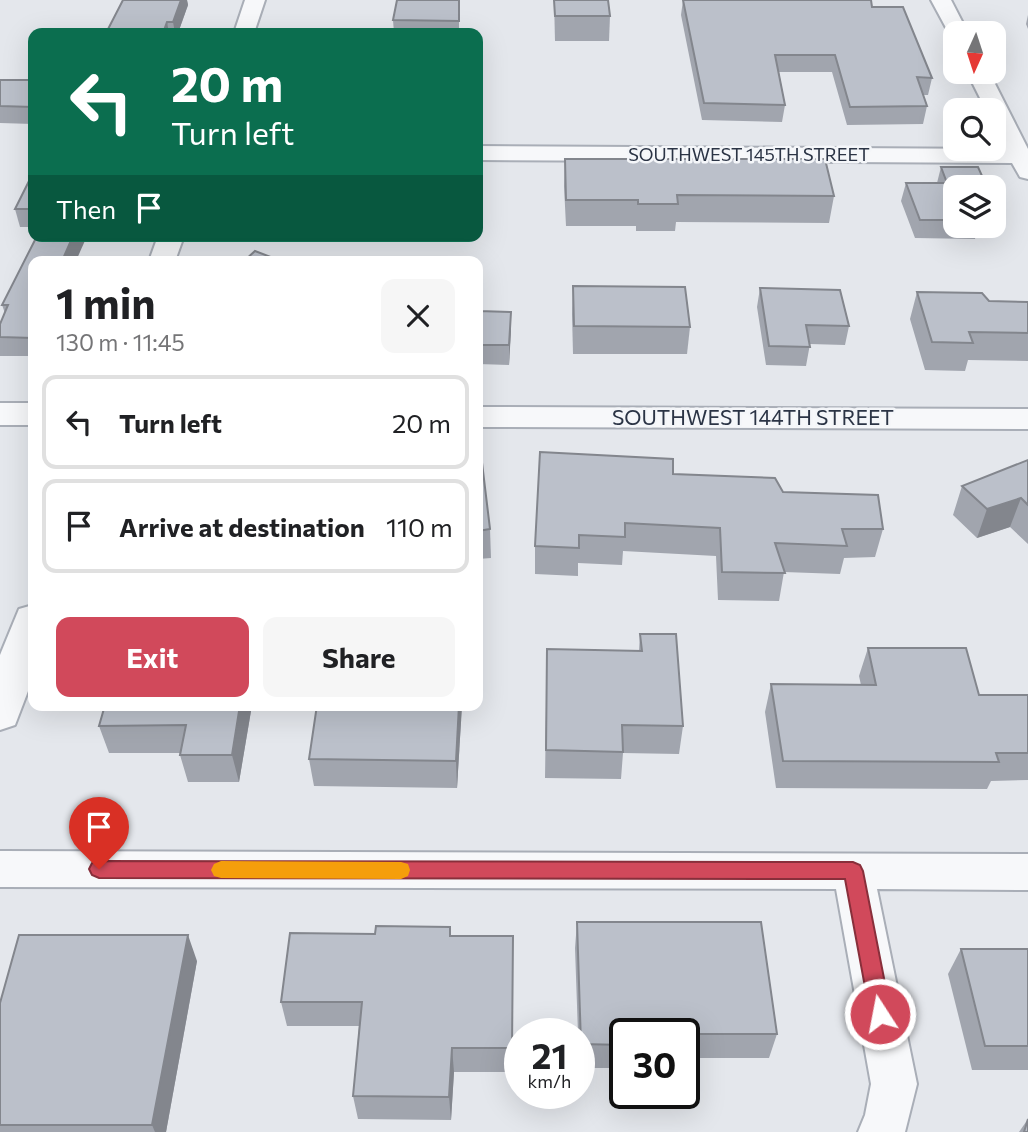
<!DOCTYPE html>
<meta charset="utf-8">
<style>
body{margin:0;font-family:Commissioner,sans-serif;background:#f6f6f6;color:#202124;height:100vh;display:flex;flex-direction:column;font-size:26px;white-space:nowrap}
*{box-sizing:border-box;margin:0}
p{font-size:23px;color:#757577}
.icon{flex:none;width:38px;height:38px;fill:none;stroke:currentColor;stroke-width:2;stroke-linecap:round;stroke-linejoin:round}
.map{position:relative;flex:1;overflow:hidden}
.drawer{position:absolute;left:28px;top:256px;width:455px;height:455px;display:flex;flex-direction:column;background:#fff;border-radius:14px;box-shadow:0 7px 28px #0002}
.drawer>*{flex:none}
.hud{position:absolute;left:28px;top:28px;width:455px;height:214px;border-radius:14px;box-shadow:0 7px 28px #0002;background:#0b6e4f;color:#fff;overflow:hidden}
.needle{width:46px;rotate:183deg}
.controls{position:absolute;left:943px;top:21px;display:grid;gap:14px}
.controls a{display:grid;place-items:center;width:63px;height:63px;border-radius:14px;background:#fff;box-shadow:0 7px 28px #0002;font-size:35px}
.speed{position:absolute;left:504px;top:1018px;display:flex;gap:14px;font-size:35px;font-weight:700;text-align:center}
.speed>*{display:grid;place-content:center;width:91px;height:91px;border-radius:50%;background:#fff;box-shadow:0 7px 28px #0002;line-height:1}
.speed small{font-size:18px;font-weight:400}
.speed .limit{border:4px solid #111;border-radius:10px;background:#fff;color:#111}
.pin{position:absolute;display:grid;place-items:center;width:60px;height:60px;color:#fff;margin:-72px -30px;border-radius:50% 50% 50% 0;rotate:-45deg;box-shadow:0 0 7px #0007}
.pin .icon{rotate:45deg}
.me{position:absolute;width:77px;margin:-38px;rotate:349deg;stroke-linejoin:round;filter:drop-shadow(0 0 5px #0008)}
.turn{display:flex;align-items:center;gap:24px;height:147px;padding:0 28px;font-size:32px}
.turn .icon{width:91px;height:91px;stroke-width:2.5}
.turn b{display:block;font-size:49px;line-height:60px}
.then{display:flex;align-items:center;height:66px;padding:0 28px;background:#0003;gap:14px;font-size:26px}
.round{display:grid;place-items:center;flex:none;width:74px;height:74px;border-radius:14px;background:#f6f6f6}
.head{display:flex;align-items:center;justify-content:space-between;height:119px;padding:0 28px}
h1{font-size:42px;font-weight:700;line-height:52px}
.primary-button{display:flex;gap:14px;margin-top:auto;padding:14px 28px}
.primary-button a{flex:1;height:80px;border-radius:14px;background:#d1495b;color:#fff;font-size:28px;font-weight:700;line-height:80px;text-align:center}
.primary-button a+a{background:#f6f6f6;color:#202124}
ul{padding:0;list-style:none}
li{display:flex;align-items:center;gap:21px;height:94px;margin:0 14px 10px;padding:0 14px;border:4px solid #e0e0e0;border-radius:14px}
li div{flex:1}
li b{display:block;font-size:26px}
li em{font-style:normal}
.map>svg:first-child{display:block}
</style>
<div class="map">
<svg width="1028" height="1132" viewBox="0 0 1028 1132">
<rect width="100%" height="100%" fill="#e4e7ec"/>
<g fill="none" stroke-linecap="round" stroke-linejoin="round">
<defs>
<g id="minor">
<path d="M245,0H265L254,33H234Z"/>
<path d="M931,0H951L968,33H956V39L951,37Z"/>
<path d="M967,72H989L1028,149V179L1020,177L1012,163L478,160V146L1005,149L994,127V110H986Z"/>
<path d="M158,236H184L175,261H149Z"/>
<path d="M478,407L1028,409V429L478,427Z"/>
<path d="M0,851L1028,854V890L877,889L917,1084L905,1132H858L865,1115L871,1084L836,889L0,887Z"/>
</g>
<g id="tertiary">
<rect x="0" y="403" width="33" height="22"/>
<path d="M33,605V678L15,725L0,730V655L19,609Z"/>
</g>
</defs>
<use href="#minor" stroke="#a9aeb7" stroke-width="4"/>
<use href="#tertiary" stroke="#a9aeb7" stroke-width="4"/>
<use href="#minor" fill="#f7f8fa" fill-rule="evenodd"/>
<use href="#tertiary" fill="#f7f8fa" fill-rule="evenodd"/>
</g>
<g fill="#a1a5ae">
<path d="M123,0H187L188,5L178,33H106Z"/>
<path d="M459,0V33H394L393,20Z"/>
<path d="M554,0H608L610,16L609,41H555Z"/>
<path d="M683,0L872,7L932,78L928,95H923L927,106L923,124L847,125L832,72H779L785,105L782,122L702,120L681,15Z"/>
<path d="M1028,15V29L1026,24Z"/>
<path d="M0,80H33V124L0,123Z"/>
<path d="M565,159L834,196L829,223L676,222L675,231H636V226H566L564,186Z"/>
<path d="M941,167L956,187V226H993L992,229H977L975,239L915,238L901,201L906,183H937Z"/>
<path d="M33,173V227H20L15,209Z"/>
<path d="M994,203L997,210L994,222Z"/>
<path d="M33,261V356H0V324L5,313L2,305Z"/>
<path d="M573,286L690,327L687,354H573L572,314Z"/>
<path d="M760,288L849,326L845,345L810,344L806,366L766,365L757,307Z"/>
<path d="M917,292L989,301L1028,302V361L968,360L965,371L925,370L910,319Z"/>
<path d="M478,301L480,311L511,312L509,365L478,364Z"/>
<path d="M478,446L490,529L491,558L478,559Z"/>
<path d="M1028,460V544L1010,527L977,538L953,515L962,486Z"/>
<path d="M673,474L783,492L883,529L875,557L844,558L840,574L784,572L779,601L718,600L716,556L623,551L622,565L578,563V576L535,574V546Z"/>
<path d="M640,634L683,726L679,754L623,753L621,779L545,778L547,649L639,651Z"/>
<path d="M868,648L979,695H1028V780L991,781L987,789L776,788L765,712L771,684L861,685L859,676Z"/>
<path d="M105,705H252L239,782H188L180,755V753H109L99,726Z"/>
<path d="M317,705H462L457,788L314,786L309,759Z"/>
<path d="M577,922L777,1034L769,1058H684V1034H625V1068H579V1034H578L575,948Z"/>
<path d="M450,936H513L512,1072H454L451,1120L358,1119L353,1096L359,1026H287L281,1002Z"/>
<path d="M961,949H1028V1070H972L948,974Z"/>
<path d="M197,961L166,1132H0V1003Z"/>
<path d="M1028,1119V1132H1019Z"/>
</g>
<g fill="#83868d">
<path d="M181,0H187L188,5L178,33H175L173,22Z"/>
<path d="M167,22L169,33H163Z"/>
<path d="M73,236H87L76,261H62Z"/>
<path d="M511,312V331L509,365V345Z"/>
<path d="M1021,498L1010,527L977,538L987,509Z"/>
<path d="M240,705H252L239,782L232,755Z"/>
<path d="M459,705H462L457,788L456,761Z"/>
<path d="M188,935L197,961L166,1132H155L152,1125Z"/>
<path d="M452,1048L454,1072L451,1120L449,1097Z"/>
</g>
<g fill="#bbc0ca" stroke="#83868d" stroke-width="2">
<path d="M123,0H181L173,22H167L163,33H106Z"/>
<path d="M397,0H459V21L393,20Z"/>
<path d="M554,0H608L610,16H555Z"/>
<path d="M683,0H871L872,7H903L932,78L917,77L927,106L850,107L835,55H775L785,105L704,103Z"/>
<path d="M0,80H33V107L0,106Z"/>
<path d="M565,159H825L834,196L677,195L678,204H638V200H566Z"/>
<path d="M941,167H978L987,187H956V220H920L906,183H947Z"/>
<path d="M33,173V209H15Z"/>
<path d="M37,236H73L62,261H33V338L0,337V324L8,305H2Z"/>
<path d="M255,251L281,261H244Z"/>
<path d="M573,286L685,287L690,327L574,326Z"/>
<path d="M760,288L840,290L849,326L806,325L810,347L769,346Z"/>
<path d="M917,292L982,293L989,301L1028,302V333L969,332L973,343L932,342Z"/>
<path d="M478,301H479V311L511,312L509,345H478Z"/>
<path d="M478,446H480L490,529L478,531Z"/>
<path d="M540,452L673,459V474L775,478L783,492L878,495L883,529H842L847,546L775,543L785,573L722,572L720,528L625,523V537L579,535V548L535,546Z"/>
<path d="M1028,460V505L1021,498L987,509L962,486Z"/>
<path d="M640,634H676L683,726L622,725L623,752L546,750L547,649L642,651Z"/>
<path d="M868,648H966L979,695H1028V753H996L999,762L783,761L771,684L876,685Z"/>
<path d="M105,705H240L232,755H180L186,725L99,726Z"/>
<path d="M317,705H459L456,761L309,759Z"/>
<path d="M577,922H761L777,1034H625V1045L581,1044Z"/>
<path d="M376,926L450,927V936H513L512,1048H452L449,1097L353,1096L362,1002H281L290,933L375,934Z"/>
<path d="M19,935H188L152,1125H0V1003Z"/>
<path d="M961,949H1028V1046H985Z"/>
<path d="M1028,1119V1132H1024Z"/>
</g>
<path fill="#d1495b" stroke="#882f3b" stroke-width="2" d="M99,861L853,862L860,865L863,871L891,1014L888,1021L880,1024L873,1021L870,1014L845,879L99,878L92,875L89,869L92,863Z"/>
<path fill="#f59e0b" d="M221,861L401,862L408,864L410,870L408,876L401,879L221,878L214,876L211,870L214,864Z"/>
<g text-anchor="middle" stroke-width="5" stroke-linejoin="round" paint-order="stroke">
<g font-size="18" fill="#2b3445" stroke="#f4f6f9">
<text x="749" y="161">SOUTHWEST 145TH STREET</text>
</g>
<g font-size="21" fill="#2b3445" stroke="#f4f6f9">
<text x="753" y="425">SOUTHWEST 144TH STREET</text>
</g>
</g>
</svg>
<div class="controls">
<a><svg class="needle" viewBox="-14 -14 28 28"><path d="M0-13l5 13h-10z" fill="#e53935"/><path d="M0 13l5-13h-10z" fill="#757577"/></svg></a>
<a><svg class="icon" aria-label="search" viewBox="0 0 24 24"><circle cx="10" cy="10" r="6"/><path d="M15 15l6 6"/></svg></a>
<a><svg class="icon" aria-label="layers" viewBox="0 0 24 24"><path d="M12 4l9 5-9 5-9-5zM3 14l9 5 9-5"/></svg></a>
</div>
<div class="speed"><div>21<small>km/h</small></div><div class="limit">30</div></div>
<div class="pin" style="left:99px;top:869px;background:#d93025"><svg class="icon" aria-label="arrive" viewBox="0 0 24 24"><path d="M6 21V4h12l-3 4 3 4H6"/></svg></div>
<svg class="me" style="left:880px;top:1014px" viewBox="-20 -20 40 40"><circle r="17" fill="#d1495b" stroke="#fff" stroke-width="3"/><path d="M0-11L8 9 0 5-8 9z" fill="#fff"/></svg>
<div class="hud">
<div class="turn"><svg class="icon" aria-label="left" viewBox="0 0 24 24"><path d="M17 20v-9H6M10 6l-5 5 5 5"/></svg><div><b>20 m</b>Turn left</div></div>
<div class="then">Then<svg class="icon" aria-label="arrive" viewBox="0 0 24 24"><path d="M6 21V4h12l-3 4 3 4H6"/></svg></div>
</div>
<section class="drawer">
<div class="head"><div><h1>1 min</h1><p>130 m · 11:45</p></div><a class="round"><svg class="icon" aria-label="close" viewBox="0 0 24 24"><path d="M6 6l12 12M18 6L6 18"/></svg></a></div>
<ul>
<li><svg class="icon" aria-label="left" viewBox="0 0 24 24"><path d="M17 20v-9H6M10 6l-5 5 5 5"/></svg><div><b>Turn left</b></div><em>20 m</em></li>
<li><svg class="icon" aria-label="arrive" viewBox="0 0 24 24"><path d="M6 21V4h12l-3 4 3 4H6"/></svg><div><b>Arrive at destination</b></div><em>110 m</em></li>
</ul>
<div class="primary-button"><a>Exit</a><a>Share</a></div>
</section>
</div>
